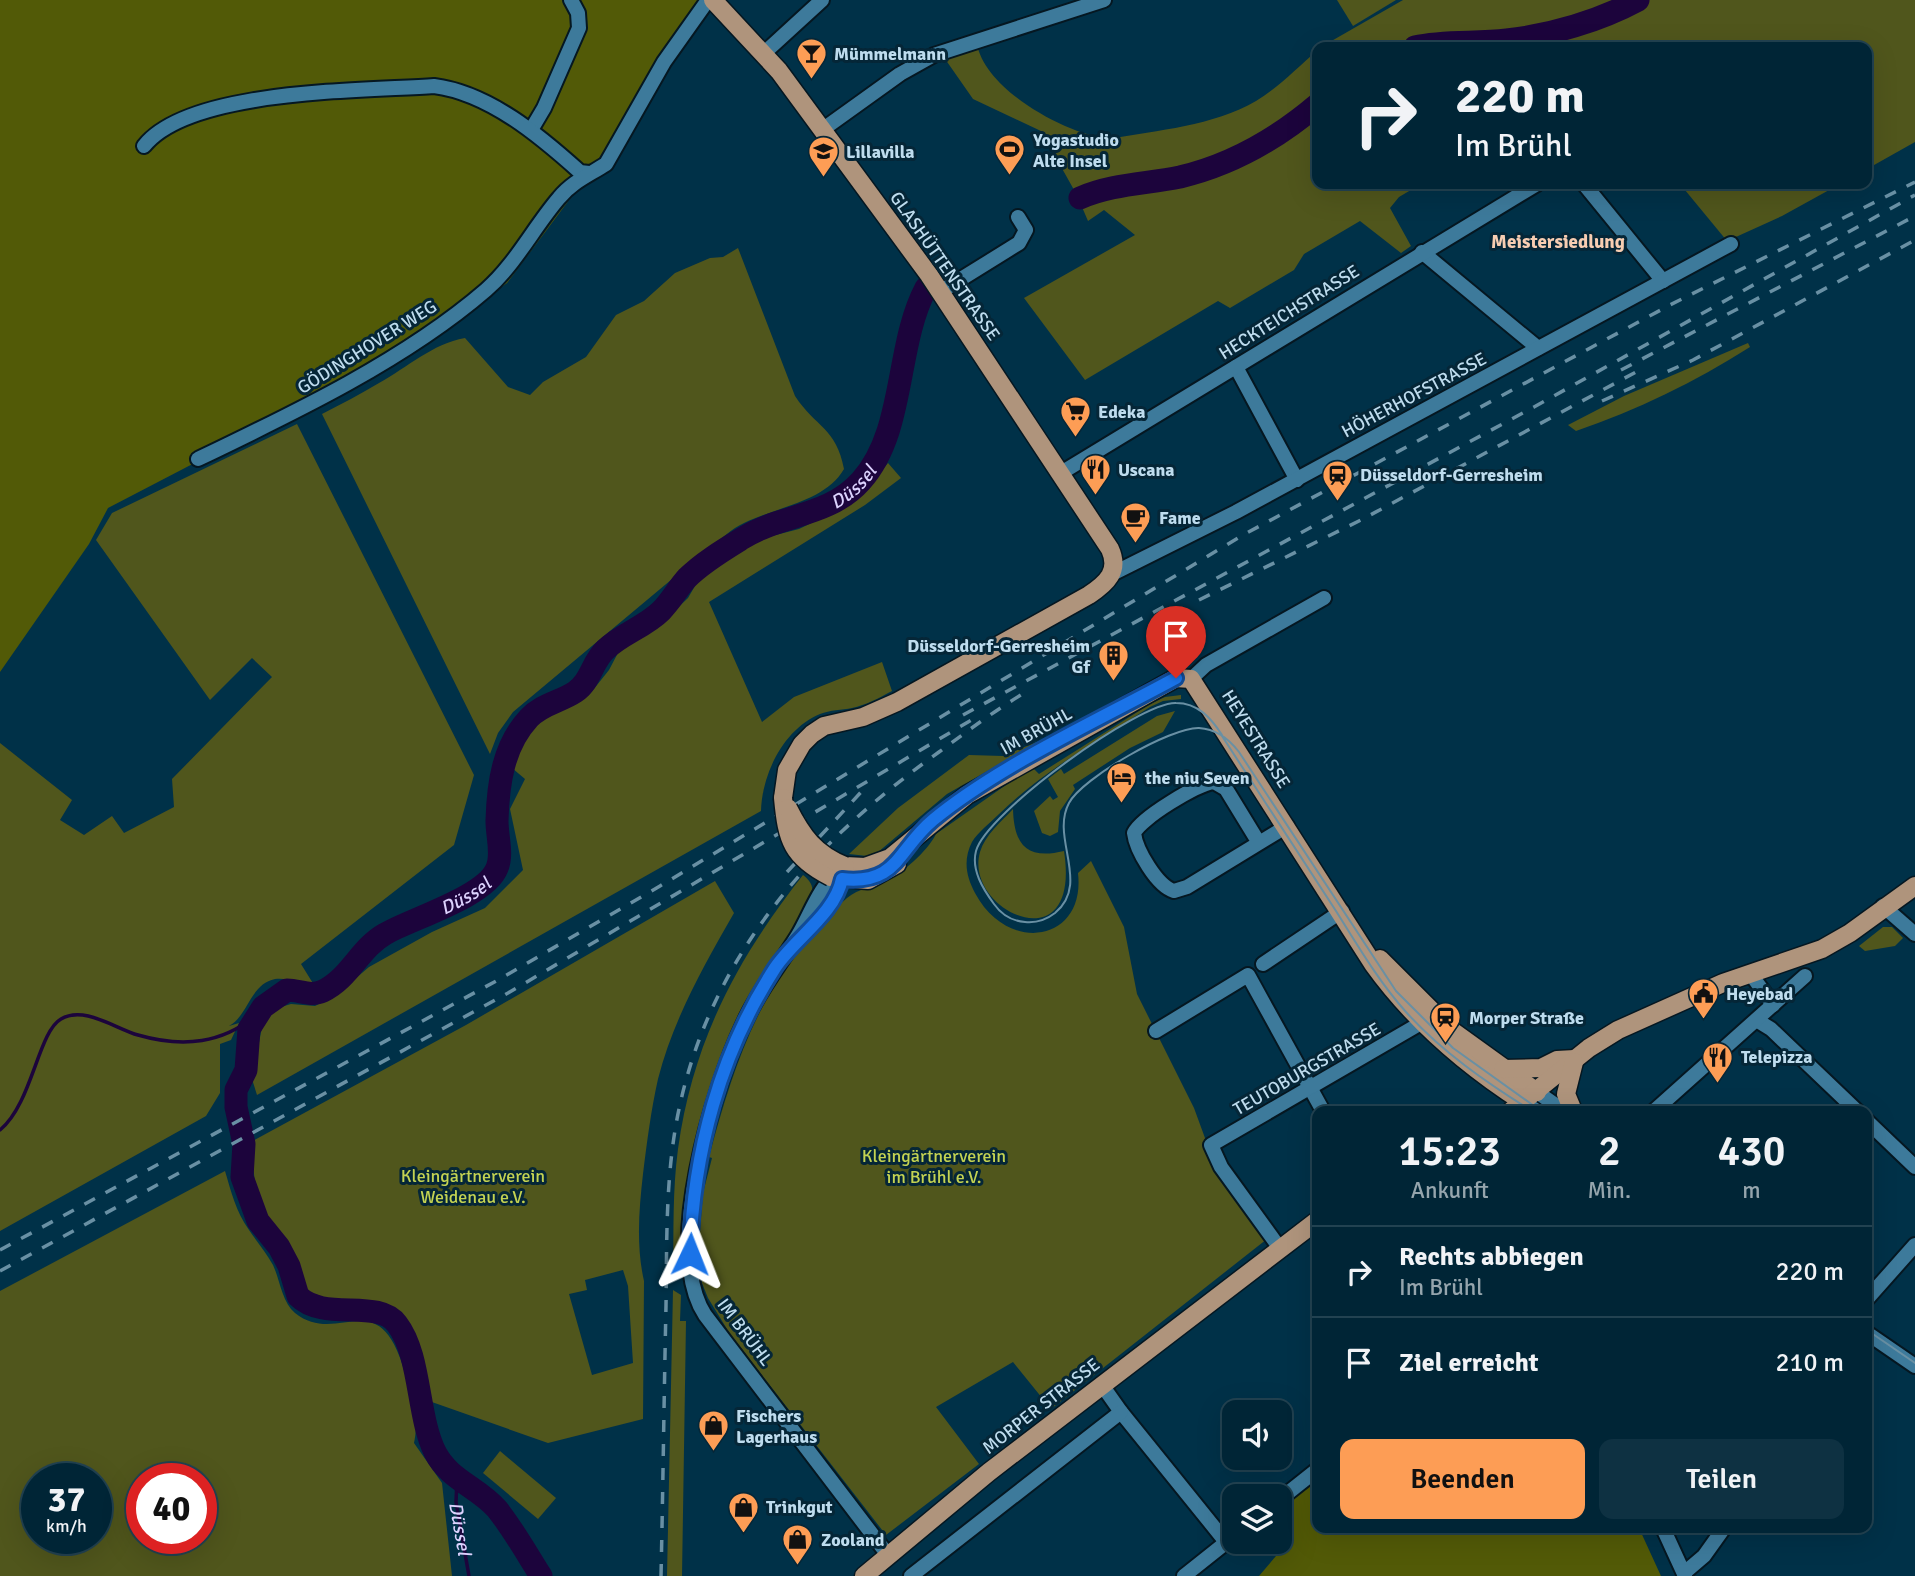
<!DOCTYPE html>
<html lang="de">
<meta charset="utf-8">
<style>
body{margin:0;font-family:Signika,sans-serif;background:#0e3142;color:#f1f3f6;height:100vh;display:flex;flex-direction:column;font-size:26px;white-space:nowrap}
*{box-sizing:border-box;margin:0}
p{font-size:23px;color:#95a5ad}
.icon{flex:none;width:38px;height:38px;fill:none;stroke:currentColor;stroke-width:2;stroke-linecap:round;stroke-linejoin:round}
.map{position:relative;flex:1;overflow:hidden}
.details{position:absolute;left:1312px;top:1106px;width:560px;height:427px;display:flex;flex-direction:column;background:#002536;border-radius:14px;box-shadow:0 7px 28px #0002,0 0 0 2px #224251}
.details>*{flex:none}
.hud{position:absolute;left:1312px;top:42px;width:560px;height:147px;border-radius:14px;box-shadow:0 7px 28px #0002,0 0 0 2px #224251;background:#002536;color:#f1f3f6;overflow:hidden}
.fabs{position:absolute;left:1222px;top:1400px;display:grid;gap:14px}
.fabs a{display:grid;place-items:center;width:70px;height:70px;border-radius:14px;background:#002536;box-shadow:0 7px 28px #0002,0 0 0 2px #224251;font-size:35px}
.speed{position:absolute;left:21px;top:1463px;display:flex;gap:14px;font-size:35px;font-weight:700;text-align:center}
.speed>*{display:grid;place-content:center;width:91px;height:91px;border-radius:50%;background:#002536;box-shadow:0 7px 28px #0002,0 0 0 2px #224251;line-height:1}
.speed small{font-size:18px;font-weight:400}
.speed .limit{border:10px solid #d22;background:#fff;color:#111}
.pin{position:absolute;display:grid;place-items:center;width:60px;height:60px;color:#fff;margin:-72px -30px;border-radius:50% 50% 50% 0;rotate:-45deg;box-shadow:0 0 7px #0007}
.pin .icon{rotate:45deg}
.me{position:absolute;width:77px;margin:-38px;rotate:2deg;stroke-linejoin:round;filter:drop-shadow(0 0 5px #0008)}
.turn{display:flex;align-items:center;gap:24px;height:147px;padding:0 28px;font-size:32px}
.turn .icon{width:91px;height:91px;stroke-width:2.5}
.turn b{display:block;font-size:49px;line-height:60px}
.eta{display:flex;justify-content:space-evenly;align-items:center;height:119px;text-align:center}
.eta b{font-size:42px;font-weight:600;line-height:49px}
.button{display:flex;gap:14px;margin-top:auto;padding:14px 28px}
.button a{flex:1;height:80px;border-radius:14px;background:#fd9d55;color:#111;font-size:28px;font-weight:600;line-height:80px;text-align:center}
.button a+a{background:#0e3142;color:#f1f3f6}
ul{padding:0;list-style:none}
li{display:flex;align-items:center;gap:21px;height:91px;padding:0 28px;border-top:2px solid #224251}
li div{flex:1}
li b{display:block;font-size:26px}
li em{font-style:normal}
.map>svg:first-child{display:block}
</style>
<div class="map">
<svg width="1915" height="1576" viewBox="0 0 1915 1576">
<rect width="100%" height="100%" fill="#003148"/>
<g fill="#50561c" fill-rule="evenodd">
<path d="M1337,0H1396L1353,26Z"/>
<path d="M1403,0H1634C1544,47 1420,47 1321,47Z"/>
<path d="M1641,0H1915V142L1867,169V47H1420L1545,36L1604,17Z"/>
<path d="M977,44C985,90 1067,135 1110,139C1158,130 1213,126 1256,101C1278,88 1298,67 1318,50V102C1276,137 1228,165 1174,176C1141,183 1109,185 1078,197L1041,131L973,99L943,56Z"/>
<path d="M1318,106V184H1421L1399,197L1390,208L1411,246L1401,253L1360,221L1304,254L1294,270L1230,308L1218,301L1085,380L1024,298L1135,235L1104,210L1088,221L1079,200C1113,186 1149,184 1185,177C1234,167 1280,138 1318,106Z"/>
<path d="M1680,184H1840L1782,216L1727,241Z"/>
<path d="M738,248L795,396C816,428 836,427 844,469C825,502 776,507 744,523C731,529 720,540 708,549L513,712L498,733L490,754L322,414C341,404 361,394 379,383C408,367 432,344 465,338L508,387L530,395L543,382L586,357L616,315L644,301L675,273L710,258L723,257Z"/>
<path d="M1748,343L1750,347C1695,382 1637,410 1576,431L1568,425L1624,396Z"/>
<path d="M297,424L474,775L454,845L301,964L314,985C300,985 288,977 275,979C250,984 248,1016 229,1026L239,1023L231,1040L220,1044V1093L206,1116L0,1231V743L72,800L60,820L84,835L112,816L124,833L174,807L172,779L272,677L252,658L210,700L96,540L112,513Z"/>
<path d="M888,463L901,478L865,505L709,602L762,722L794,697L882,662L892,691C879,698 866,705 852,708C842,710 830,710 820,714C784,729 762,773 761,811L257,1095L252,1079L262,1027L274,1009L291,1004L315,1006L335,996L369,967L432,932L485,908L523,870L510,809L525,779L512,768V755L537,721L589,695L609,670L620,649L665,620L688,598L699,579L732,554L764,538L799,529L832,513L865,491Z"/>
<path d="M1181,695V699L1163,701L1150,707C1097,741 1043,771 998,815C990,823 978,832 972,842C963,860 966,876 975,893C1008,955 1086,942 1078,873L1091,861L1124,927L1137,994L1194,1108L1216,1168L1267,1239L1051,1409L1013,1362L936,1407L979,1464L886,1535L730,1334L708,1298L702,1283L699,1244L703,1193L712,1158L709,1157C736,1055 766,970 847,898C859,888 873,888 886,881C903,872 927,852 936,834L1020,775L1033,768L1039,774L1150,704L1165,697Z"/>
<path d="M1175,711L1163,732L1130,748L1073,785L1075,789L1060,811L1058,832L1050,836L1042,833L1034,811L1050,796L1053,800L1058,797L1048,779L1061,769L1064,774L1157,716Z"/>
<path d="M1044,739L947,794L877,853L867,856L849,854L898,808L969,755L1003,756Z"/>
<path d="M1013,809C1014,845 1027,860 1064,851C1082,966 963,911 980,852C985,835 1001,822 1013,809Z"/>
<path d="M803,875C808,879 814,885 812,893C808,923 763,973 747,1002C716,1057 706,1118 696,1179C690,1211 684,1242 684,1274L673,1281C674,1239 672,1193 678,1149C693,1041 737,959 803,875Z"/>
<path d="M715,881L734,913C704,965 673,1020 658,1079C651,1110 647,1142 643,1174C639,1209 636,1246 644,1281L643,1419L548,1443L429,1401L418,1347L394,1313L316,1299L301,1288L287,1243L266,1220L256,1195L251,1142L466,1025ZM623,1270L628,1286L633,1363L592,1375L569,1294L587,1290L585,1280Z"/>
<path d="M1883,927H1892L1903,938L1895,946L1865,951L1859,946Z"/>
<path d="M225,1171C231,1191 236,1212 249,1230C257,1242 266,1252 273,1265C280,1280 282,1302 295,1313C340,1349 381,1276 407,1381C412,1402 419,1421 414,1443L442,1483L452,1576H0V1291ZM37,1479H96V1538H37ZM142,1479H201V1538H142Z"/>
<path d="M673,1290L681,1295L680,1321H686L682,1576H667Z"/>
<path d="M500,1451L556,1498L538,1519L483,1473Z"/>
</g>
<g fill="#525a07">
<path d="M0,0H697L698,2L593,168L507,283L414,349L108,508L89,544L0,672Z"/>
<path d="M1318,1471V1528H1639L1661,1576H1259L1276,1556L1264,1542H1279V1501Z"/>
</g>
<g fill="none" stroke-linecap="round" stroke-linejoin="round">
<g stroke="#1c043c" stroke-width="3.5">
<path d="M0,1130C32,1104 38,1032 61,1019C84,1005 116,1029 138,1035C183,1048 223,1044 259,1013"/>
<path id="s1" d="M457,1480L456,1502L469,1576"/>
</g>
<g stroke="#1c043c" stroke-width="23">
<path d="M1415,47C1445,40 1477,44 1507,40C1551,35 1599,21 1638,0"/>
<path d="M1080,198C1112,184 1146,184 1180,177C1231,165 1278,138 1318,104"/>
<path id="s2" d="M541,1576C527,1554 513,1529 497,1509C478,1487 449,1480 435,1452C417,1416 421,1355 397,1324C378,1298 324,1322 298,1296L289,1266L279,1247L258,1221L242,1177L244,1144L236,1107V1090L246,1070L249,1029L263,1007L287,990C300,990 310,997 323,991C349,979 360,948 385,934C410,919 486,897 497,868C503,854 497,837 497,821C498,784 503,746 529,718C542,704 560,702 575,692C591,681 592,662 605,650C621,634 645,627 661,611C671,601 678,588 687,578C703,562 725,549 743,538C781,514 829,517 861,481C906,431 895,346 926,288"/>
</g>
<defs>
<g id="minor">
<path d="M763,54L822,0"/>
<path d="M531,130L544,108L579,28L578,13L571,0"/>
<path d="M822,130L900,74L934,55L1104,0"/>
<path d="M144,146C189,89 362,91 434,86C489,93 540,136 580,172L589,173"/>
<path d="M1584,184L1663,281"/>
<path d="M1422,252L1538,348"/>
<path d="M940,292L1019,243L1026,230L1018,217"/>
<path d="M1236,367L1297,480"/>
<path d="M198,459C294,413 405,360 486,290C515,265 534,227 559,198C572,182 589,175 606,164L664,62L708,0"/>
<path d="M1061,473L1537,184"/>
<path d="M1112,574L1236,512L1731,244"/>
<path d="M1191,679L1206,665L1324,598"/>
<path d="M1259,843L1226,789L1214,782C1197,784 1141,818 1134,833C1136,850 1157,886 1174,891L1187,887L1287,826"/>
<path d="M839,871C818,888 811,914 797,937C779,966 758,992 744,1023C713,1088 663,1251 705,1315L888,1555"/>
<path d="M1883,906L1915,934"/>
<path d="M810,926L837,893L844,870"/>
<path d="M1263,964L1342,911"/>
<path d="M1750,973L1773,1005"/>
<path d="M1758,1021L1771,1029L1857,1111"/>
<path d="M1156,1031L1248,975L1323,1111"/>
<path d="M1537,1092L1564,1111"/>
<path d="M1523,1102L1537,1111"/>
<path d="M1654,1111L1805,976"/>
<path d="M1867,1121L1915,1167"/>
<path d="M1279,1247L1221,1167L1211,1145L1421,1023"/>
<path d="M1867,1299L1915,1245"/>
<path d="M1867,1333L1915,1366"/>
<path d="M1102,1385L1121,1412L1226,1542"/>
<path d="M1279,1500L1318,1469"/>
<path d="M1663,1528L1685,1576"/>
<path d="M1684,1573L1704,1556L1724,1528"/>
<path d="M911,1576L1121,1412"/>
<path d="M1184,1576L1233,1537"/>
</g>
<g id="major">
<path d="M713,0L779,71L929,275L1110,549C1120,571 1107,583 1089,595L897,702L863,717L824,726L812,734L802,744L787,770L783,798"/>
<path d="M845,866L865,867L890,858L967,795L1176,678L1191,679L1373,964C1414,1021 1464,1064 1523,1102"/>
<path d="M831,877L868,880L897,864"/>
<path d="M1380,959L1451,1030L1537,1092"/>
<path d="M1503,1069L1541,1068L1557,1060L1575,1059"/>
<path d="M1511,1111L1589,1048L1618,1030L1723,983L1822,949L1850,933L1915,886"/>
<path d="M1573,1111L1566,1094L1574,1062"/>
<path d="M864,1576L989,1472L1318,1220"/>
</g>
</defs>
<use href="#minor" stroke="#051721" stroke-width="18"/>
<use href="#major" stroke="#051721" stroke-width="21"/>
<use href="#minor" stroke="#3d7a9b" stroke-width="14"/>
<use href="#major" stroke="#af947c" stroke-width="18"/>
<g stroke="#6990a4" stroke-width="2">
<path d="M1532,1111C1487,1083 1442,1052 1406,1012C1379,982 1358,946 1336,911C1298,853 1260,795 1222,736V735C1211,718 1198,703 1176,703C1139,702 986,813 976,851C971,870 983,889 994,904C1001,914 1012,921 1025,922C1035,923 1046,920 1055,913C1091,883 1050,838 1069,803C1082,778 1171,727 1199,728C1216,729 1229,739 1239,752L1396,991L1453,1048L1541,1111"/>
<path d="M1867,1330L1915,1363"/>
</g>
<g stroke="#6990a4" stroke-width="3.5" stroke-dasharray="12 12" stroke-linecap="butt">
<path d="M1621,370L1915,216"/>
<path d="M1602,401L1693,360L1915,240"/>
<path d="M1199,600L1361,520L1636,372"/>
<path d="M963,715L1534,407L1915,195"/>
<path d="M787,872L863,790"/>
<path d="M0,1250L498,980L660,886L1243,535L1670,305L1915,182"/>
<path d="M0,1271L508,993L980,715"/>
<path d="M661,1576C663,1486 664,1396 666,1306C667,1238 665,1168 681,1100C716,949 816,840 939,752C969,730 998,708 1031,689"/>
</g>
<defs>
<g id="major-bridge">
<path d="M783,798C787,841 792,857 831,877"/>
<path d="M788,808C802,836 815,854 845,866"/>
</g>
</defs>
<use href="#major-bridge" stroke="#051721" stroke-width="21" stroke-linecap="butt"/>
<use href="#major-bridge" stroke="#af947c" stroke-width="18"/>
</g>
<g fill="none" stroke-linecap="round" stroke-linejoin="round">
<defs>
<path id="route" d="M690,1254C693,1153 720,1053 775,968C794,939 835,914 842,879C898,885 897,850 933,820C1000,765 1099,720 1176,678"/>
</defs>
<use href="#route" stroke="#114b97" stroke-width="18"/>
<use href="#route" stroke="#1a73e8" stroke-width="12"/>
</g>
<defs>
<symbol id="bar-pin" viewBox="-11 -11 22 30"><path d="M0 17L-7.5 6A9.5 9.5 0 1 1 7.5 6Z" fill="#fd9d55" stroke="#052637"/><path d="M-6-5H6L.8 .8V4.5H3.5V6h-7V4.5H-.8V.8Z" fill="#111"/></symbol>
<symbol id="stadium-pin" viewBox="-11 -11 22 30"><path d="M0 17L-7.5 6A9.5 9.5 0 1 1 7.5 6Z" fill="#fd9d55" stroke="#052637"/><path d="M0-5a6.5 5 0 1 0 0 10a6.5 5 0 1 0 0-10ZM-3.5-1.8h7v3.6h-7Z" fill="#111"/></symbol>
<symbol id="school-pin" viewBox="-11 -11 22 30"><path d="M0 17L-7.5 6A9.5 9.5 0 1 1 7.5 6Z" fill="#fd9d55" stroke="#052637"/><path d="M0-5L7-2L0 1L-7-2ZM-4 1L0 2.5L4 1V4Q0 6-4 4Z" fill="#111"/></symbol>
<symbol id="supermarket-pin" viewBox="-11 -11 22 30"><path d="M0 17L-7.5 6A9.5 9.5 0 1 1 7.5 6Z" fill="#fd9d55" stroke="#052637"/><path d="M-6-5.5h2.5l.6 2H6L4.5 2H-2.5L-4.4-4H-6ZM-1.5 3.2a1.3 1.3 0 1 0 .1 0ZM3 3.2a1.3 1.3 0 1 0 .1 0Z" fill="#111"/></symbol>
<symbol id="restaurant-pin" viewBox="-11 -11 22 30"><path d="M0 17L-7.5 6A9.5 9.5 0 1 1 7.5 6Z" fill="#fd9d55" stroke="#052637"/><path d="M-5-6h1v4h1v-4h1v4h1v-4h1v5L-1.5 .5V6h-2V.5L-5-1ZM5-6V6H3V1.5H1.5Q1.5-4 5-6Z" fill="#111"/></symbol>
<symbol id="station-pin" viewBox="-11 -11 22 30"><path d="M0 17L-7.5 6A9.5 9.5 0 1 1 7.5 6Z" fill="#fd9d55" stroke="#052637"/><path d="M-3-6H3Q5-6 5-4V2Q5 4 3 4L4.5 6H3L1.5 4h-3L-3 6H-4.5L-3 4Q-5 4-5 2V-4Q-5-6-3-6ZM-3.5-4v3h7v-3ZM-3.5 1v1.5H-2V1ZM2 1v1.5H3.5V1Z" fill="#111"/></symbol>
<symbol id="cafe-pin" viewBox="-11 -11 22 30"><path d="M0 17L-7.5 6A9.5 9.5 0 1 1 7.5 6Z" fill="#fd9d55" stroke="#052637"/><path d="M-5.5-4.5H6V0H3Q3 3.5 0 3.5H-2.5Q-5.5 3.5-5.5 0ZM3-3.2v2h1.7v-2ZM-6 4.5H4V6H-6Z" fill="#111"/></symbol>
<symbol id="building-pin" viewBox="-11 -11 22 30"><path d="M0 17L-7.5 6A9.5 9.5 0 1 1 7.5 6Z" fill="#fd9d55" stroke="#052637"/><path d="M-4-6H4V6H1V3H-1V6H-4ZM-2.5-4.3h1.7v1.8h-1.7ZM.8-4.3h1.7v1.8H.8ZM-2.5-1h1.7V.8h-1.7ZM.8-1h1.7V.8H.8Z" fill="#111"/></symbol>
<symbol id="hotel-pin" viewBox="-11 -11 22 30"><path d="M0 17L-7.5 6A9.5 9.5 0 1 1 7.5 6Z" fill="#fd9d55" stroke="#052637"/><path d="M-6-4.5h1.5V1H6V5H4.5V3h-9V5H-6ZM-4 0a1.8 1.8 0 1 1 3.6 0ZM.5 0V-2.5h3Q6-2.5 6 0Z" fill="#111"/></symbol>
<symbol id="civic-pin" viewBox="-11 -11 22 30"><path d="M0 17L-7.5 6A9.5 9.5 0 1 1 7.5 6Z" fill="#fd9d55" stroke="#052637"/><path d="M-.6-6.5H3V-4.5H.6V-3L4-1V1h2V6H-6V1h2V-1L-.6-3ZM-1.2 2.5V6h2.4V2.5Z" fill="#111"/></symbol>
<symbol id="shop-pin" viewBox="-11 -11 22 30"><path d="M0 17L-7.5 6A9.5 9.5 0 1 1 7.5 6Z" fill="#fd9d55" stroke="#052637"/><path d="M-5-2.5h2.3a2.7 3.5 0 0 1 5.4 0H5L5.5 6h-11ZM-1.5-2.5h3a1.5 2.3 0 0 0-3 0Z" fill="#111"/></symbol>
</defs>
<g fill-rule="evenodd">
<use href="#bar-pin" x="794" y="36" width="35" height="47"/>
<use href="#stadium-pin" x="992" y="132" width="35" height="47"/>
<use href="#school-pin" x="806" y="134" width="35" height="47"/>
<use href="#supermarket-pin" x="1058" y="394" width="35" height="47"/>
<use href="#restaurant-pin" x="1078" y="452" width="35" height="47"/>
<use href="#station-pin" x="1320" y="458" width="35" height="47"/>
<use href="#cafe-pin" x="1118" y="500" width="35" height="47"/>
<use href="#building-pin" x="1096" y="638" width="35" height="47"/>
<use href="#hotel-pin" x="1104" y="760" width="35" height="47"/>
<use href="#civic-pin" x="1686" y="976" width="35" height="47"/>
<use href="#station-pin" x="1428" y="1000" width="35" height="47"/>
<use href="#restaurant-pin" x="1700" y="1040" width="35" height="47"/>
<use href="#shop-pin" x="696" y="1408" width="35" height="47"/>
<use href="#shop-pin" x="726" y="1490" width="35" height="47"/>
<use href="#shop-pin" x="780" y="1522" width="35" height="47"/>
</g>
<g text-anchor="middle" stroke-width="6" stroke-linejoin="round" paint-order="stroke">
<g font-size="18" font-weight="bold" fill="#bedcee" stroke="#052637" text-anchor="start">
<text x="834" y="60">Mümmelmann</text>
<text x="1033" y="146">Yogastudio<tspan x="1033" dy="21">Alte Insel</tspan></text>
<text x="846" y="158">Lillavilla</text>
<text x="1098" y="418">Edeka</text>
<text x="1118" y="476">Uscana</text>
<text x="1360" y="481">Düsseldorf-Gerresheim</text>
<text x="1159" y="524">Fame</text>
<text x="1090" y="652" text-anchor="end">Düsseldorf-Gerresheim<tspan x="1090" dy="21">Gf</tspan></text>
<text x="1145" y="784">the niu Seven</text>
<text x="1726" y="1000">Heyebad</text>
<text x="1469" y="1024">Morper Straße</text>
<text x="1741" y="1063">Telepizza</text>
<text x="736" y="1422">Fischers<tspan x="736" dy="21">Lagerhaus</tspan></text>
<text x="766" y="1513">Trinkgut</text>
<text x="821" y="1546">Zooland</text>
</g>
<g font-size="18" fill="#bedcee" stroke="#052637">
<text transform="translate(945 266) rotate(55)" y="6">GLASHÜTTENSTRASSE</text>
<text transform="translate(1289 312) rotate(-32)" y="6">HECKTEICHSTRASSE</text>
<text transform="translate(367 347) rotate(-32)" y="6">GÖDINGHOVER WEG</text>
<text transform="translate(1414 395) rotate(-28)" y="6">HÖHERHOFSTRASSE</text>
<text transform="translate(1036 731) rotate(-29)" y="6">IM BRÜHL</text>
<text transform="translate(1256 739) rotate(58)" y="6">HEYESTRASSE</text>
<text transform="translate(1307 1069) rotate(-30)" y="6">TEUTOBURGSTRASSE</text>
<text transform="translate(745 1332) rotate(53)" y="6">IM BRÜHL</text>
<text transform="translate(1041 1406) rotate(-38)" y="6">MORPER STRASSE</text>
</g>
<g font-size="18" fill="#c4d352" stroke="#052637">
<text x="934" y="1162">Kleingärtnerverein<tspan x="934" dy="21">im Brühl e.V.</tspan></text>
<text x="473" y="1182">Kleingärtnerverein<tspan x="473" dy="21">Weidenau e.V.</tspan></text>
</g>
<g font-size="19" font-weight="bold" fill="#f7cdb2" stroke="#052637">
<text x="1558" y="248">Meistersiedlung</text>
</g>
<g font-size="19" font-style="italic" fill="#dcd2fe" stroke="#052637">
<text dy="7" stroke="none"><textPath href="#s2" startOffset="1564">Düssel</textPath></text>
<text dy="7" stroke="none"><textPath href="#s2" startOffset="956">Düssel</textPath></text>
<text dy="7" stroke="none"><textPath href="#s1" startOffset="49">Düssel</textPath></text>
</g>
</g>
</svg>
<div class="fabs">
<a><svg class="icon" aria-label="sound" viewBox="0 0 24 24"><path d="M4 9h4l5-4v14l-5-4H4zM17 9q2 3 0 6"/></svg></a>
<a><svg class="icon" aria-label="layers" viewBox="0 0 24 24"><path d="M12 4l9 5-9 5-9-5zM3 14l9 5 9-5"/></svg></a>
</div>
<div class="speed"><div>37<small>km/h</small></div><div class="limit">40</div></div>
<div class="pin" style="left:1176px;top:678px;background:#d93025"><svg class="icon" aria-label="arrive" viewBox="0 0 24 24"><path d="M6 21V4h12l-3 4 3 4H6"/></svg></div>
<svg class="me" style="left:690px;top:1254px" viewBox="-20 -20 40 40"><path d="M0-17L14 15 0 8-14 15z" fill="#1a73e8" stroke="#fff" stroke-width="4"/></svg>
<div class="hud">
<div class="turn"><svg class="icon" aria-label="right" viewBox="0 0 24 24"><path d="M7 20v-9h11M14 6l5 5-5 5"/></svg><div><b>220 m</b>Im Brühl</div></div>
</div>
<section class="details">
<div class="eta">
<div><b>15:23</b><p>Ankunft</p></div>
<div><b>2</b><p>Min.</p></div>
<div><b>430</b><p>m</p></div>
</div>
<ul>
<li><svg class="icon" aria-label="right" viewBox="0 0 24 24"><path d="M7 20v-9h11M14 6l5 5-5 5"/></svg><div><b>Rechts abbiegen</b><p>Im Brühl</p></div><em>220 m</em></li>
<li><svg class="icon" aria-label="arrive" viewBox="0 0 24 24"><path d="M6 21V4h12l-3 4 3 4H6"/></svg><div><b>Ziel erreicht</b></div><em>210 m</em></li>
</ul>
<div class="button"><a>Beenden</a><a>Teilen</a></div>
</section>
</div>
